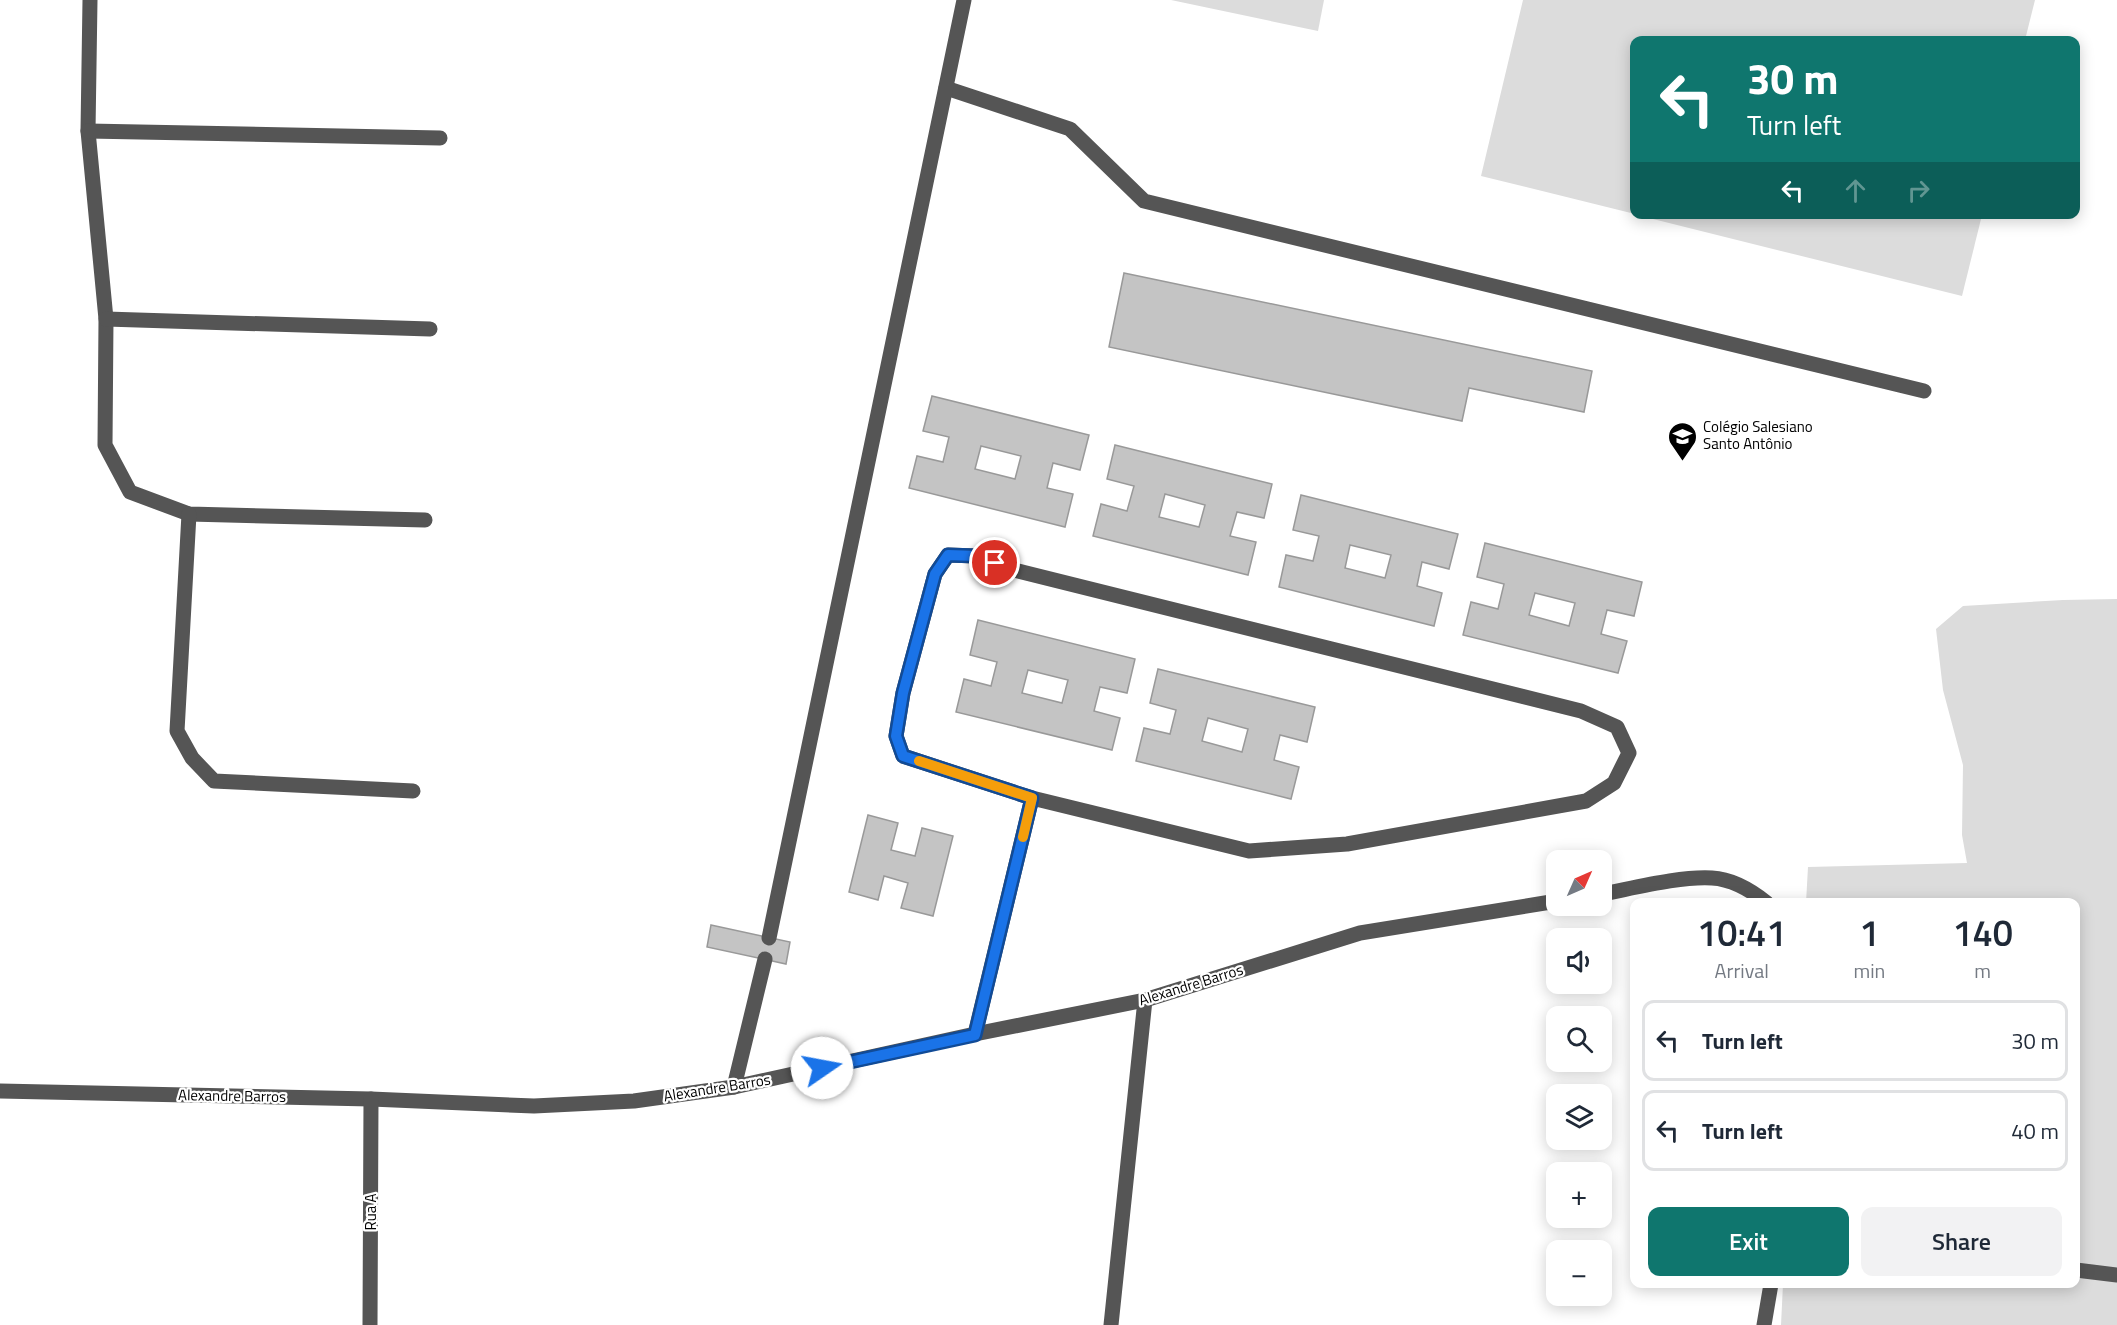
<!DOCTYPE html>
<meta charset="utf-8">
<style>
body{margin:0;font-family:"Titillium Web",sans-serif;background:#f2f2f3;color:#1f2937;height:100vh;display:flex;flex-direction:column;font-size:22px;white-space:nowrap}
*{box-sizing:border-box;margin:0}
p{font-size:20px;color:#747a83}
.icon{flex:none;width:33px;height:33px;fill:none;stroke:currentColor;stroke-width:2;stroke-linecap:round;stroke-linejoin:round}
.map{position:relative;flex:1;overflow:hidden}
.side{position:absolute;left:1630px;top:898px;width:450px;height:390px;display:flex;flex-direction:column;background:#fff;border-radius:12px;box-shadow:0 3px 15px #0003}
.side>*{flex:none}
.hud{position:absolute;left:1630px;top:36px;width:450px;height:183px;border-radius:12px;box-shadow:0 3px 15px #0003;background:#0f766e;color:#fff;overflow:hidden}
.needle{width:39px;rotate:45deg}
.fabs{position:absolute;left:1546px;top:850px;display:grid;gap:12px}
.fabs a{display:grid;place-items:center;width:66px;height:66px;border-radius:12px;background:#fff;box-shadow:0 3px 15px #0003;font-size:30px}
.pin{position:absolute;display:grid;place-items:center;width:51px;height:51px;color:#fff;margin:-26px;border:3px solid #fff;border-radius:50%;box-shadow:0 2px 6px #0007}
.me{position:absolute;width:66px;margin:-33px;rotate:78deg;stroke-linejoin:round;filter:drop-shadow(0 0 4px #0008)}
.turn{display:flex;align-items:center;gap:21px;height:126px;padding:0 18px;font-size:27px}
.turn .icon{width:78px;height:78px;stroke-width:2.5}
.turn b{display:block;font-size:42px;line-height:51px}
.lanes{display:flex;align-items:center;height:57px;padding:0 18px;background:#0003;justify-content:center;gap:30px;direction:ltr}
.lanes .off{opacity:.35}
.eta{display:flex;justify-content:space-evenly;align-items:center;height:102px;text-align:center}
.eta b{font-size:36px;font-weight:600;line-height:42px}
.action{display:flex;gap:12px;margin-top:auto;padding:12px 18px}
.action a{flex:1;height:69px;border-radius:12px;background:#0f766e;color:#fff;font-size:24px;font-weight:600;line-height:69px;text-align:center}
.action a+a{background:#f2f2f3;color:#1f2937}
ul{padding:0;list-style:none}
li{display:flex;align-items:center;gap:18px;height:81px;margin:0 12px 9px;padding:0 6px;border:3px solid #e0e1e3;border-radius:12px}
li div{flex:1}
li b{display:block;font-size:22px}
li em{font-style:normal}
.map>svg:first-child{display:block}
</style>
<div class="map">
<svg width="2117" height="1325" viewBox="0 0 2117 1325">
<rect width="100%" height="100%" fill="#fff"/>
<g fill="#dcdcdc">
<path d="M1171,0H1324L1318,31Z"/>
<path d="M1523,0H2035L2025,40H1635V214L1481,176Z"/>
<path d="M1637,215H1982L1962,296Z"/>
<path d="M2117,599V1325H1781L1783,1284H2076V903H1806L1808,867L1967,863L1962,835L1963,765L1943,690L1936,629L1963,606L2063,600Z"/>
</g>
<g fill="#c4c4c4" stroke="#999" stroke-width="1.5" fill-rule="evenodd">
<path d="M1124,273L1592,371L1584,412L1469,388L1462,421L1109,347Z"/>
<path d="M932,396L1089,435L1080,470L1053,463L1047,488L1073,494L1065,527L909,488L917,456L943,462L949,437L923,431ZM981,446L1021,456L1015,479L975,469Z"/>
<path d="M1115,445L1272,484L1264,518L1237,512L1230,536L1256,542L1248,575L1093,536L1101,504L1127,511L1134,486L1107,479ZM1165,494L1205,505L1199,527L1159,517Z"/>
<path d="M1301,495L1458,534L1449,569L1422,562L1417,586L1442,593L1434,626L1279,587L1286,555L1313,561L1319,536L1293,530ZM1350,545L1391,555L1385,578L1345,568Z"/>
<path d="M1485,543L1642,582L1634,616L1607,610L1601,634L1627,641L1618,673L1463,635L1471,602L1498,609L1504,584L1477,577ZM1535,593L1575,603L1569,626L1529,615Z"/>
<path d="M978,620L1135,659L1127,693L1100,687L1094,711L1120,718L1112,750L956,712L964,679L991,686L997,662L970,655ZM1028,670L1068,680L1062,703L1022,693Z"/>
<path d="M1158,669L1315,707L1307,742L1280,735L1274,760L1299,767L1291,799L1136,761L1144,728L1170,734L1176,710L1150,703ZM1208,718L1248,729L1242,752L1202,741Z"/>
<path d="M868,815L898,823L891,850L915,856L922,828L953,836L933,916L901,908L908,883L884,876L878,900L849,892Z"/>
<path d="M711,925L790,942L786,964L707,947Z"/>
</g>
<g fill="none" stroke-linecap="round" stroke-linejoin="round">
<g stroke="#555" stroke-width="15">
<path d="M90,0L88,131L106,319L105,445L130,492L189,514L425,520"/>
<path d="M946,88L1070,129L1144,201L1924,391"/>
<path d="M88,131L440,138"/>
<path d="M106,319L430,329"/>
<path d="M189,514L177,731L192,758L214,781L413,791"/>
<path d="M1602,894C1634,888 1681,876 1712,878C1732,879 1752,891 1767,903"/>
<path d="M769,938L964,0"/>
<path d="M975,1034L1032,798L1249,851L1347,844L1586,801L1614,783L1629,753L1617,727L1581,711L1014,570L976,556L948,555L935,574L903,693L896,736L903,756L1032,798"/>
<path d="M734,1087L765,959"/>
<path d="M0,1091L371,1099L534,1106L634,1101L734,1087L975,1034L1145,1000L1360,933L1557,901"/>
<path d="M2076,1270L2117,1275"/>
<path d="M370,1325L371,1099"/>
<path d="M1111,1325L1145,1000"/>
<path d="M1764,1325L1771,1284"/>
</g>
</g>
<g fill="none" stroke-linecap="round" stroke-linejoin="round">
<defs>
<path id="route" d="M822,1068L975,1035L1032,798L903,756L896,736L903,693L935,574L948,555L976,556L995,563"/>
</defs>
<use href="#route" stroke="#114b97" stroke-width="15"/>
<use href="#route" stroke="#1a73e8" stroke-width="10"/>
<path stroke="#f59e0b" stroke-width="10" d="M919,761L1032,798L1023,837"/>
</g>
<defs>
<symbol id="school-pin" viewBox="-11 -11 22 30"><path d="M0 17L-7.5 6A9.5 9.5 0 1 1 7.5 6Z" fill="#000" stroke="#fff"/><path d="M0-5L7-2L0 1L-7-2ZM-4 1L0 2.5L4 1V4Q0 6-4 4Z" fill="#fff"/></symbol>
</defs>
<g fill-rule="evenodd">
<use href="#school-pin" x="1666" y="420" width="33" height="45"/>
</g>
<g text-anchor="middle" stroke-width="4.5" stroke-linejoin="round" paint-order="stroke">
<g font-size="15" fill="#000" stroke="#fff" text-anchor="start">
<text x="1703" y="432">Colégio Salesiano<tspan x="1703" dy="17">Santo Antônio</tspan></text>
</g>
<g font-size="15" fill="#000" stroke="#fff">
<text transform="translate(1191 985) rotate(-17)" y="5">Alexandre Barros</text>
<text transform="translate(717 1088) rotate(-9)" y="5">Alexandre Barros</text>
<text transform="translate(232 1096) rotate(1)" y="5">Alexandre Barros</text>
<text transform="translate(371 1212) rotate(-90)" y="5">Rua A</text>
</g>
</g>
</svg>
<div class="fabs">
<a><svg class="needle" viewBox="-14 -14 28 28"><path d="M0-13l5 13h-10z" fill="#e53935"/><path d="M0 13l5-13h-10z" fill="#747a83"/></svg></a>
<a><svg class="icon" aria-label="sound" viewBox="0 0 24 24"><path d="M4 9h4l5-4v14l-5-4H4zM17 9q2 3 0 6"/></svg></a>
<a><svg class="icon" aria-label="search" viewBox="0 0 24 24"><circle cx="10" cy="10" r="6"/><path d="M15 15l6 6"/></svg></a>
<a><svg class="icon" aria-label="layers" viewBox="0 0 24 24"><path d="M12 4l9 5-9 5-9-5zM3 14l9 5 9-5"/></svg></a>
<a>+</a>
<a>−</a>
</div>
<div class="pin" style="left:995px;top:563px;background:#d93025"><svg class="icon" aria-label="arrive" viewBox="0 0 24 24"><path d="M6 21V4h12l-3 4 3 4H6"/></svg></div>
<svg class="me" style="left:822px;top:1068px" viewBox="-20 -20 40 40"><circle r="19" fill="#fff"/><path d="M0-13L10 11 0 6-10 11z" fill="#1a73e8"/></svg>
<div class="hud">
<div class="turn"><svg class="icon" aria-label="left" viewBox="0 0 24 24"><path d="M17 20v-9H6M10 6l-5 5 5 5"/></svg><div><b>30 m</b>Turn left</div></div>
<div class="lanes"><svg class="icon" aria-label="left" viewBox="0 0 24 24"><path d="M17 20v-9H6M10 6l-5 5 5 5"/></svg><svg class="icon off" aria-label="ahead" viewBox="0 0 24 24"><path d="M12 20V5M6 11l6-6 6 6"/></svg><svg class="icon off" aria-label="right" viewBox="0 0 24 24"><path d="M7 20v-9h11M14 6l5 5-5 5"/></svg></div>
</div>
<section class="side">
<div class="eta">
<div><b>10:41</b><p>Arrival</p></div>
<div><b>1</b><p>min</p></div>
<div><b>140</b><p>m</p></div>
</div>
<ul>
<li><svg class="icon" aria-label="left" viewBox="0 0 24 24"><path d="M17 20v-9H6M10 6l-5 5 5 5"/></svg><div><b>Turn left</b></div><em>30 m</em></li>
<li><svg class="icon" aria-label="left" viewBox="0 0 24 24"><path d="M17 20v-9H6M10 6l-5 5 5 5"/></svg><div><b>Turn left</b></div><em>40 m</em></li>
</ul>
<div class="action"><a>Exit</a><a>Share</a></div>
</section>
</div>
